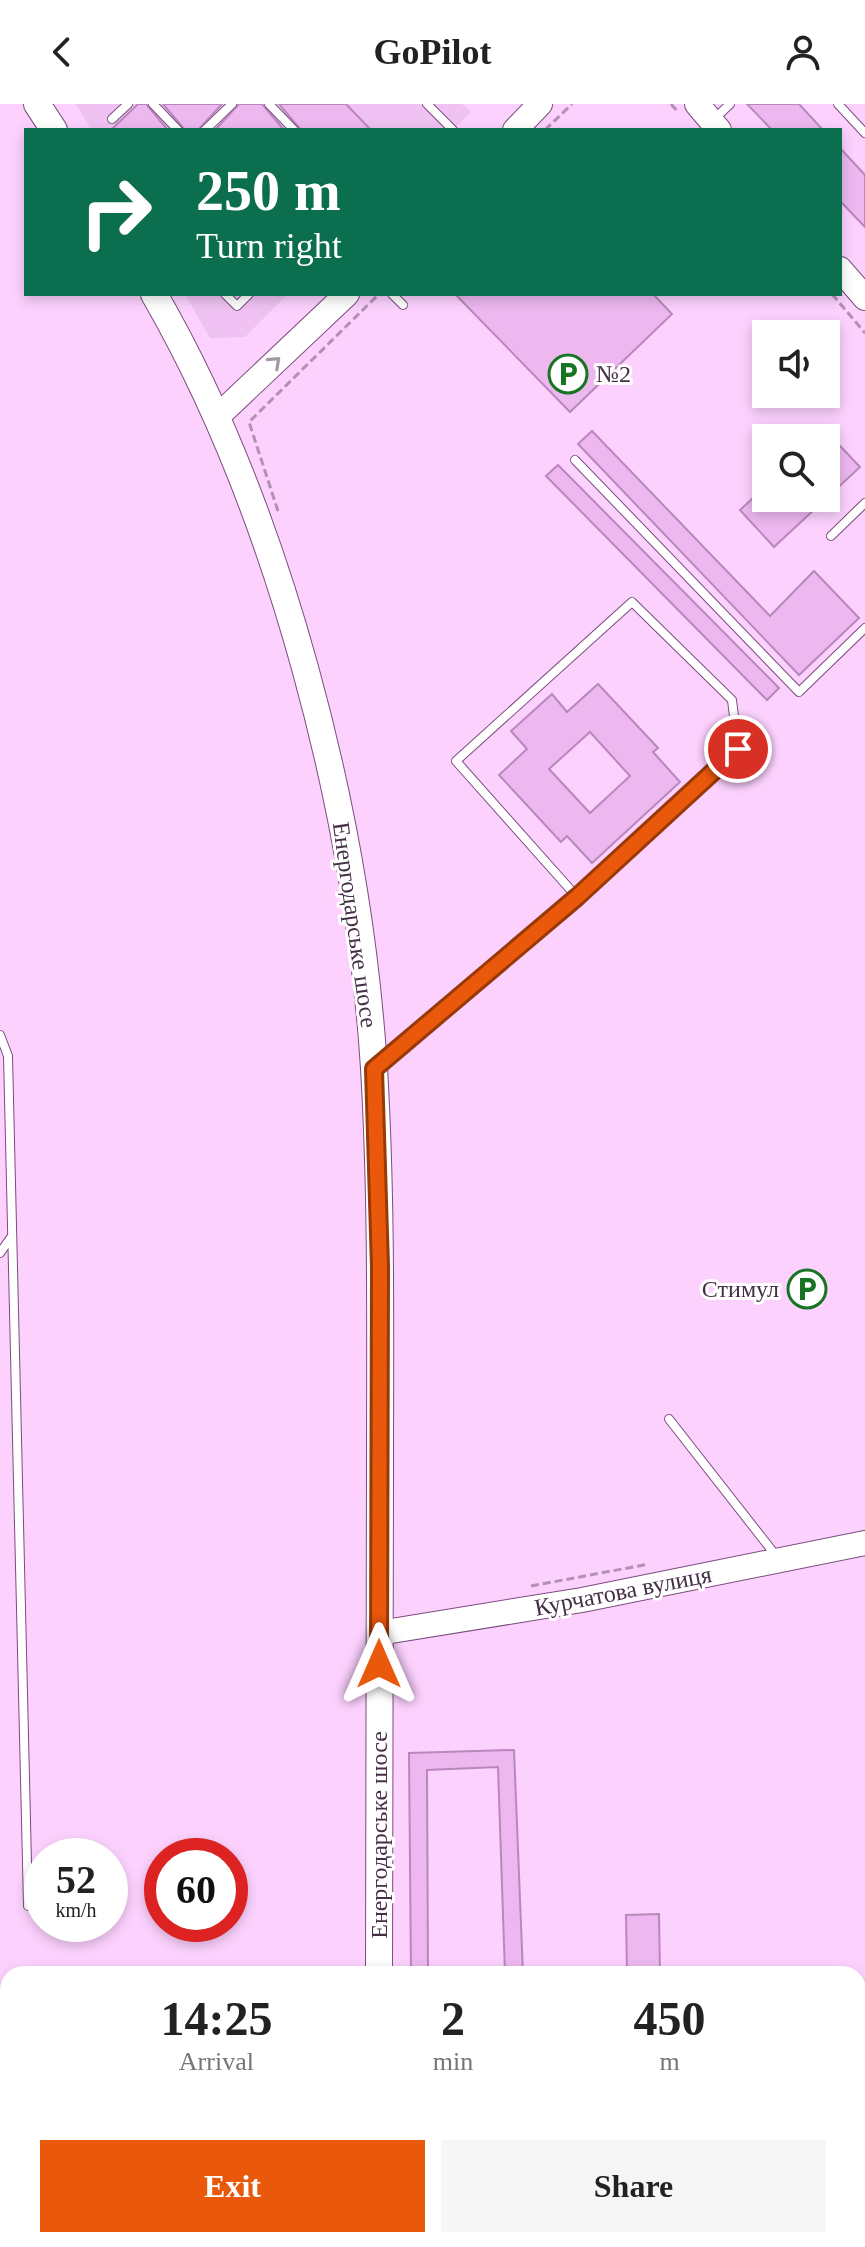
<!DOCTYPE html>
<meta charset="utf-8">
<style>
body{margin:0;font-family:Georgia,serif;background:#f6f6f6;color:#222;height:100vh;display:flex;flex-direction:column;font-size:30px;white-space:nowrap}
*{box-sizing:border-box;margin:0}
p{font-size:26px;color:#767676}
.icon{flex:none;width:44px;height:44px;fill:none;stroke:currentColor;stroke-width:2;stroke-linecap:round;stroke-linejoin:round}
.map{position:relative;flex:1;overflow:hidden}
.panel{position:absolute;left:0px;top:1862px;width:866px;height:282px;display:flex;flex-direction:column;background:#fff;border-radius:24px 24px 0 0;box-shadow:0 4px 12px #0003}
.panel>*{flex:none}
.banner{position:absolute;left:24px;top:24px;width:818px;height:168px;border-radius:0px;box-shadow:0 4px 12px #0003;background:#0b6e4f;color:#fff;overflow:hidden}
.controls{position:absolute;left:752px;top:216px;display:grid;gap:16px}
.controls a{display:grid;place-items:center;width:88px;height:88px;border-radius:0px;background:#fff;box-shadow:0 4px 12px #0003;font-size:40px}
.speed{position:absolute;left:24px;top:1734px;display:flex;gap:16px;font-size:40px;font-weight:700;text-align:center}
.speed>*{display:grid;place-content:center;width:104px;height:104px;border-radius:50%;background:#fff;box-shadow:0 4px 12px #0003;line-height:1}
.speed small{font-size:20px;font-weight:400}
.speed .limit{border:12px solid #d22;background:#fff;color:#111}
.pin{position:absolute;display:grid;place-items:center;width:68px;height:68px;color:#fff;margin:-34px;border:4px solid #fff;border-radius:50%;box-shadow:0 2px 8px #0007}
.me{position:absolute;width:88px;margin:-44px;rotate:0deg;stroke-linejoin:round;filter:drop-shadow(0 0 6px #0008)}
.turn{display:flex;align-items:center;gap:28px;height:168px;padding:0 40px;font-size:36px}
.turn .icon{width:104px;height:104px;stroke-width:2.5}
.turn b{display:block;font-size:56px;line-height:68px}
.eta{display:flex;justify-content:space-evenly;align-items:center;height:136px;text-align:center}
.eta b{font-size:48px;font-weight:800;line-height:56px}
.primary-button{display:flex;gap:16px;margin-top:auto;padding:16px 40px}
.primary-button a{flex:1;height:92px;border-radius:0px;background:#ea580c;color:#fff;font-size:32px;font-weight:800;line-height:92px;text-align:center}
.primary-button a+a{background:#f6f6f6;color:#222}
header{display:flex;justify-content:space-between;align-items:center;height:104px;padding:0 40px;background:#fff;font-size:36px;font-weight:800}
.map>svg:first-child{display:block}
</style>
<header><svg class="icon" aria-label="back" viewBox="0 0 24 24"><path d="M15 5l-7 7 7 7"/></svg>GoPilot<svg class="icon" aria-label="person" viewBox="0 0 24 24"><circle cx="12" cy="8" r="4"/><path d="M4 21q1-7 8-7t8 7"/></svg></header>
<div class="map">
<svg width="865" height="2143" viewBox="0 0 865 2143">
<rect width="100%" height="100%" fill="#fcd1fe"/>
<g fill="#f0c2f3">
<path d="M76,0H462L471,8L453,26H91Z"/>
<path d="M185,190H288L245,233L210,234Z"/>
</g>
<g fill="#edb8f0" stroke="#b987bc" stroke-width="2" fill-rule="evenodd">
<path d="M138,0H146L168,26H111Z"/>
<path d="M163,0H222L198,26H185Z"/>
<path d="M239,0H262L284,26H215Z"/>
<path d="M279,0H346L371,26H301Z"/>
<path d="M747,0H799L823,26H772Z"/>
<path d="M840,44L865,71V123L840,97Z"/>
<path d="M455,190H653L672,210L570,308Z"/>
<path d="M592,327L770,512L814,467L859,514L799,571L578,340Z"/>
<path d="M826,327L860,363L774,443L740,406L766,382V394H826Z"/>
<path d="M558,361L779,584L767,596L546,372Z"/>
<path d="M598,580L658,644L653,648L680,678L592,759L567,732L561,738L499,671L527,645L511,627L552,590L567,608ZM590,628L630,672L590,709L549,665Z"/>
<path d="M514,1646L523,1870H505L498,1663L427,1666L428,1870H411L409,1649Z"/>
<path d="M659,1810L660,1870H627L626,1811Z"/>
</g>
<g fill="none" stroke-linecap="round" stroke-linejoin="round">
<defs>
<g id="lane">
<path d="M153,0L178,26"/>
<path d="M269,0L294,26"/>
<path d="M427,0L453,26"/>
<path d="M838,0L865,29"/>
<path d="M112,15L128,0"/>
<path d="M713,16L730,0"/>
<path d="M205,26L232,0"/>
<path d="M225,190L237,202L249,190"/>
<path d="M392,190L403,201"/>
<path d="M575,356L799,588L865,524"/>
<path d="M831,432L865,399"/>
<path d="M0,931L8,952L28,1802"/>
<path d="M378,962L577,793L738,645L732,596L632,498L456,657L577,793"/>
<path d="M0,1149L12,1132"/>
<path d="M669,1315L777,1453"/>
</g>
<g id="secondary">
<path d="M697,0L719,26"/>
<path d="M515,26L540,0"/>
<path d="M840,165L865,194"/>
<path d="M218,312L347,190"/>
<path d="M379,1529L582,1496L865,1439"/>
<path d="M858,2043H865"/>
</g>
<g id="primary">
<path d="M37,0L54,26"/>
<path d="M154,190C280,408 358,713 374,964C382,1099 380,1235 380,1370C379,1536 379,1703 379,1870"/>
<path d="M381,2136V2143"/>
</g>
</defs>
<use href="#lane" stroke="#7b4c7e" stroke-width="10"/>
<use href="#secondary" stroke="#7b4c7e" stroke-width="26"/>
<use href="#primary" stroke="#7b4c7e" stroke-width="28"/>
<g stroke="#b390b5" stroke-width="3" stroke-dasharray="8 4" stroke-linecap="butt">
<path d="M671,0L679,9"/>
<path d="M545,26L572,0"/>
<path d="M832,190L865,229"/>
<path d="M278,407L249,318L379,190"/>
<path d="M531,1482L649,1460"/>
<path d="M858,2073H865"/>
</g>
<use href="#lane" stroke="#fff" stroke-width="8"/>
<use href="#secondary" stroke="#fff" stroke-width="24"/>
<use href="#primary" stroke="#fff" stroke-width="26"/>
</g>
<defs><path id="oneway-chevron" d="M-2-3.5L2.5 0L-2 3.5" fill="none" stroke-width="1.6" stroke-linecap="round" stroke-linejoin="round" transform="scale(2)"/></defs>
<use stroke="#a297a2" href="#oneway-chevron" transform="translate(275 258) rotate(-43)"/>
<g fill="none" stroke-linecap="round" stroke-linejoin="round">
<defs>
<path id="route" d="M379,1560L380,1163L374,965L577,793L738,645"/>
</defs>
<use href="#route" stroke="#983908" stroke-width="20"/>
<use href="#route" stroke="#ea580c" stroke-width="14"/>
</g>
<defs>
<symbol id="parking-ring" viewBox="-11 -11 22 22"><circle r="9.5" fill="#fff" stroke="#177423" stroke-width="1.5"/><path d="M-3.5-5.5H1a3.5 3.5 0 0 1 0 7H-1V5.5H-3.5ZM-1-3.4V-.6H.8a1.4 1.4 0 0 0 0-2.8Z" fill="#177423"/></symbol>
</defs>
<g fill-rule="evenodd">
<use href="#parking-ring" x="546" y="248" width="44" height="44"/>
<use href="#parking-ring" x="785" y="1163" width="44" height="44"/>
</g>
<g text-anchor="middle" stroke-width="6" stroke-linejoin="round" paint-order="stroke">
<g font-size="24" fill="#442f46" stroke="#fff" text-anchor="start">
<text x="596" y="278">№2</text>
<text x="779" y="1193" text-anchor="end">Стимул</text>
</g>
<g font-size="24" fill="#442f46" stroke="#fff">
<text transform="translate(355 821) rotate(82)" y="8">Енергодарське шосе</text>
<text transform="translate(623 1487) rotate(-11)" y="8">Курчатова вулиця</text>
<text transform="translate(379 1731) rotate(-90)" y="8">Енергодарське шосе</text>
</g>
</g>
</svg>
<div class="controls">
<a><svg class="icon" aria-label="sound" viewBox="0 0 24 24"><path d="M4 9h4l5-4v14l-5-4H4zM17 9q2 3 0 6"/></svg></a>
<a><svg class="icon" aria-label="search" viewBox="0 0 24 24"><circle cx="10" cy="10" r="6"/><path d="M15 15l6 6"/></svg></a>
</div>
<div class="speed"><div>52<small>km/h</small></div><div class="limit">60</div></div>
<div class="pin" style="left:738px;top:645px;background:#d93025"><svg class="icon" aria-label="arrive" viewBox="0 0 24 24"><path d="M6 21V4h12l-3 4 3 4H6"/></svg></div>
<svg class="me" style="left:379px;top:1560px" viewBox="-20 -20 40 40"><path d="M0-17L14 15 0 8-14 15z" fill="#ea580c" stroke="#fff" stroke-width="4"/></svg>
<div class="banner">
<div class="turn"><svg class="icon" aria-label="right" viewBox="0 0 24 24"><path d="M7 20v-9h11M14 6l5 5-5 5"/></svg><div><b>250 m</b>Turn right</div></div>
</div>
<section class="panel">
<div class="eta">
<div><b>14:25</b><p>Arrival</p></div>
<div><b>2</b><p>min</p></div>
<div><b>450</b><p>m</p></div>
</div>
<div class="primary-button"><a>Exit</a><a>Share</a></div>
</section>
</div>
